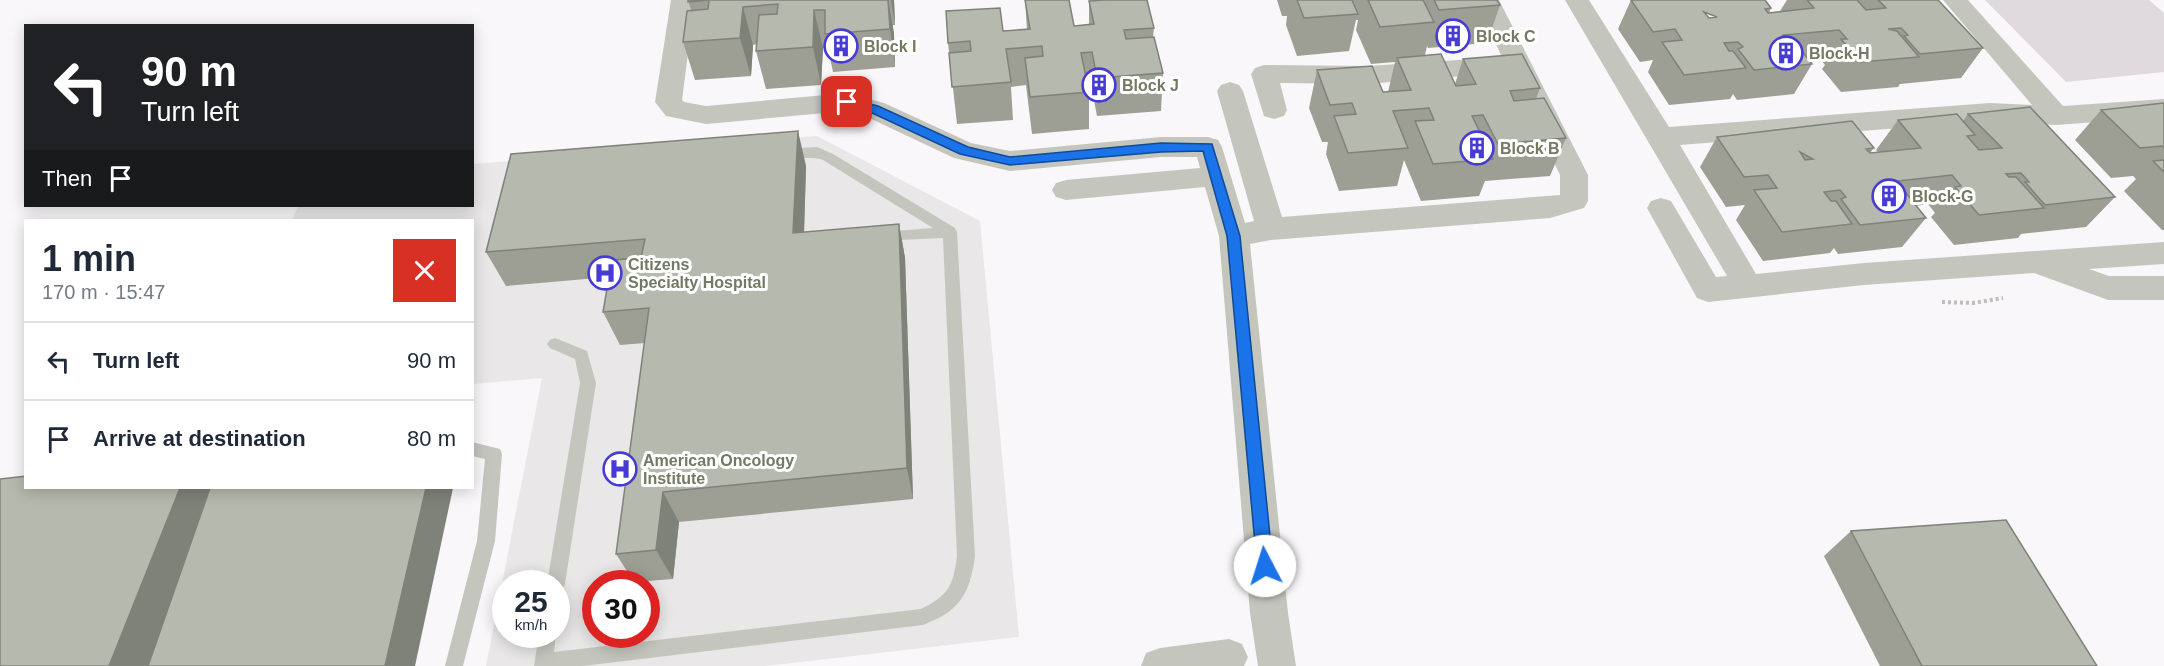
<!DOCTYPE html>
<meta charset="utf-8">
<style>
body{margin:0;font-family:Helvetica,sans-serif;background:#f2f2f3;color:#1f2937;height:100vh;display:flex;flex-direction:column;font-size:22px;white-space:nowrap}
*{box-sizing:border-box;margin:0}
p{font-size:20px;color:#747a83}
.icon{flex:none;width:33px;height:33px;fill:none;stroke:currentColor;stroke-width:2;stroke-linecap:round;stroke-linejoin:round}
.map{position:relative;flex:1;overflow:hidden}
.drawer{position:absolute;left:24px;top:219px;width:450px;height:270px;display:flex;flex-direction:column;background:#fff;border-radius:0px;box-shadow:0 3px 15px #0003}
.drawer>*{flex:none}
.banner{position:absolute;left:24px;top:24px;width:450px;height:183px;border-radius:0px;box-shadow:0 3px 15px #0003;background:#202124;color:#fff;overflow:hidden}
.speed{position:absolute;left:492px;top:570px;display:flex;gap:12px;font-size:30px;font-weight:700;text-align:center}
.speed>*{display:grid;place-content:center;width:78px;height:78px;border-radius:50%;background:#fff;box-shadow:0 3px 15px #0003;line-height:1}
.speed small{font-size:15px;font-weight:400}
.speed .limit{border:9px solid #d22;background:#fff;color:#111}
.pin{position:absolute;display:grid;place-items:center;width:51px;height:51px;color:#fff;margin:-26px;border-radius:12px;box-shadow:0 3px 9px #0006}
.me{position:absolute;width:66px;margin:-33px;rotate:355deg;stroke-linejoin:round;filter:drop-shadow(0 0 4px #0008)}
.turn{display:flex;align-items:center;gap:21px;height:126px;padding:0 18px;font-size:27px}
.turn .icon{width:78px;height:78px;stroke-width:2.5}
.turn b{display:block;font-size:42px;line-height:51px}
.then{display:flex;align-items:center;height:57px;padding:0 18px;background:#0003;gap:12px;font-size:22px}
.round{display:grid;place-items:center;flex:none;width:63px;height:63px;border-radius:0px;background:#f2f2f3}
.summary{display:flex;align-items:center;justify-content:space-between;height:102px;padding:0 18px}
h1{font-size:36px;font-weight:800;line-height:45px}
ul{padding:0;list-style:none}
li{display:flex;align-items:center;gap:18px;height:78px;padding:0 18px;border-top:2px solid #e0e1e3}
li div{flex:1}
li b{display:block;font-size:22px}
li em{font-style:normal}
.map>svg:first-child{display:block}
</style>
<div class="map">
<svg width="2164" height="666" viewBox="0 0 2164 666">
<rect width="100%" height="100%" fill="#f9f7f9"/>
<path fill="#e9e7e7" fill-rule="evenodd" d="M817,136L980,221L1019,637L766,666H486L542,378L473,384L472,220H292L298,206H472L473,164ZM506,584H556V634H506ZM596,584H646V634H596Z"/>
<path fill="#e0d9dd" d="M1985,0H2149L2164,13V72L2066,82Z"/>
<g fill="none" stroke-linecap="round" stroke-linejoin="round">
<path stroke="#bdbfb9" stroke-width="4" stroke-dasharray="3 3" stroke-linecap="butt" d="M1942,302L1973,303L2003,298"/>
<g fill="#c4c6be" fill-rule="evenodd">
<path d="M817,147L833,154L955,228L957,232L975,556C970,594 960,611 923,625L583,666H534L539,634L556,633L554,652L921,609C949,595 953,586 957,556L943,238L877,241L875,237L877,233L882,232L933,228L823,160C810,154 787,164 777,154L784,149Z"/>
<path d="M555,338L587,351L596,383L565,584L562,590L556,592V584H547L580,383L575,359L550,348L547,344L550,340Z"/>
<path d="M472,442L500,449L502,454L495,541L463,666H445L477,541L485,459L472,456Z"/>
</g>
<g fill="#c4c6be" fill-rule="evenodd">
<path d="M671,0H695L682,100L684,102L706,106L847,93L884,103L971,143L1010,151L1161,137H1208L1218,140L1222,147L1245,223L1254,221L1217,91L1221,85L1230,82L1239,85L1243,91L1282,217L1560,195V175L1510,72L1368,84L1280,83L1287,110L1284,116L1274,119L1264,116L1251,74L1255,68L1264,65L1368,66L1502,57L1475,0H1499L1588,175V201L1584,208L1550,218L1271,240L1250,244L1288,613L1296,666H1258L1250,613L1219,236L1205,187L1066,200L1056,197L1052,190L1056,183L1066,180L1200,168L1197,157H1161L1010,171L954,158L865,116L847,111L706,124L666,116L655,102Z"/>
<path d="M1565,0H1589L1669,127L1990,103L2032,105L1943,0H1968L2063,106L2164,99V117L2056,125L1990,121L1680,145L1756,274L1864,263L2164,242V264L2089,269L2109,276H2164V300H2108L2034,273L1864,285L1708,302L1697,298L1647,208L1651,201L1661,198L1671,201L1716,277L1727,276Z"/>
<path d="M1229,639L1242,644L1248,657L1244,666H1141L1146,653L1160,648Z"/>
</g>
</g>
<g fill="#9d9f95" fill-rule="evenodd">
<path d="M688,0H894L895,25H893L895,67L833,72L828,48H823L821,85L766,89L756,51L757,44L753,45L751,76L695,80L683,42L691,10Z"/>
<path d="M1025,0L1074,26L1089,25V1L1154,28L1153,37L1163,73L1161,111L1097,116L1092,90H1089V129L1032,134L1026,85L1011,87L1013,120L957,124L948,43L1027,30Z"/>
<path d="M1277,0H1497L1500,5L1487,43L1428,48L1427,46L1425,55L1455,84L1463,59L1540,88L1536,99L1566,138L1550,176L1485,181L1479,196L1421,201L1404,160L1397,186L1339,191L1326,154L1328,142H1322L1309,108L1317,70L1383,92H1388L1395,62L1371,64L1356,30L1358,20H1356L1349,51L1297,56L1286,25L1287,16H1282Z"/>
<path d="M1631,0H1765L1771,8L1769,13L1780,11L1787,0H1938L1983,48L1961,78L1900,84L1898,87L1841,92L1822,69L1825,65L1821,60L1810,61L1812,64L1794,94L1737,100L1733,94L1730,99L1669,105L1648,72L1653,60L1640,62L1618,29ZM1704,12L1717,17L1709,18Z"/>
<path d="M2164,103V230H2162L2124,191L2136,179L2133,176L2111,178L2075,140L2101,110Z"/>
<path d="M1968,114L2115,197L2086,227L2021,234L2018,238L1954,245L1931,217L1935,213L1928,204L1916,206L1926,218L1902,247L1838,254L1834,248L1830,253L1763,261L1736,220L1745,205L1726,207L1700,167L1717,137L1874,148L1870,153H1879L1876,150L1898,120L1963,121Z"/>
<path d="M806,166L804,232L899,224L905,258L913,499L679,522L673,579L634,582L616,554L645,343L620,345L603,312L609,277L506,286L486,252Z"/>
<path d="M1851,531L2097,666H1880L1824,556Z"/>
</g>
<g fill="#7f8279">
<path d="M888,0L894,33L895,67L890,29Z"/>
<path d="M891,0H894L895,25Z"/>
<path d="M743,7L753,45L751,76L740,38Z"/>
<path d="M814,10L823,48L821,85L813,47Z"/>
<path d="M798,131L806,166L803,267L793,233Z"/>
<path d="M899,224L905,258L913,499L907,468Z"/>
<path d="M180,488H219L153,666H109Z"/>
<path d="M426,488H453L415,666H385Z"/>
<path d="M663,492L679,522L673,579L656,550Z"/>
</g>
<g fill="#b6b9ad" stroke="#7f8279" stroke-width="1.5" fill-rule="evenodd">
<path d="M688,0H708L688,2Z"/>
<path d="M709,0H888L890,29L825,34V10H814L813,47L756,51L759,15L777,14L778,4L743,7L740,38L683,42L687,11L708,9Z"/>
<path d="M1025,0H1069L1074,26L1094,24L1089,1L1105,0H1147L1154,28L1124,30L1126,39L1154,37L1163,73L1097,78L1092,52L1081,53L1089,92L1030,97L1025,58L1043,56L1042,46L1006,49L1011,82L952,87L949,53L971,51L970,41L948,43L946,11L1000,8L1003,31L1030,29Z"/>
<path d="M1297,0H1352L1358,14L1304,18Z"/>
<path d="M1368,0H1423L1434,22L1380,27Z"/>
<path d="M1434,0H1497L1500,5L1439,10Z"/>
<path d="M1631,0H1765L1771,8L1765,9L1768,13L1814,8L1807,0H1857L1866,10L1886,8L1878,0H1938L1983,48L1920,54L1904,36L1908,35L1901,28L1888,29L1897,31L1919,57L1861,62L1841,39H1847L1839,30L1783,35L1788,41H1794L1812,64L1754,70L1738,49L1743,47L1738,42L1724,43L1729,51H1733L1746,68L1684,75L1662,42L1682,40L1675,29L1653,32ZM1704,12L1717,17L1709,18Z"/>
<path d="M1441,54L1456,86L1476,84L1463,59L1522,54L1540,88L1510,91L1514,101L1544,98L1566,138L1498,144L1483,115L1472,116L1493,159L1433,164L1415,121L1434,120L1429,108L1393,111L1408,148L1348,153L1334,116L1356,114L1352,103L1330,105L1317,70L1372,66L1383,92L1411,90L1397,58Z"/>
<path d="M2164,103V148L2162,146L2140,148L2101,110Z"/>
<path d="M2030,107L2115,197L2045,205L2025,182H2029L2021,173L2006,174L2009,177H2016L2044,208L1979,215L1955,187L1961,186L1952,175L1889,182L1896,189L1902,188L1926,218L1860,225L1841,199L1846,197L1840,190L1824,192L1831,201H1836L1852,224L1782,232L1754,190L1777,188L1768,175L1744,177L1717,137L1852,121L1874,148L1866,149L1870,153L1921,148L1898,120L1957,114L1975,135L1967,136L1979,150L2002,148L1968,114ZM1800,152L1813,159L1805,160Z"/>
<path d="M798,131L793,233L899,224L907,468L663,492L656,550L616,554L649,308L603,312L612,260L641,258L645,239L486,252L511,154Z"/>
<path d="M2164,160V172L2153,161Z"/>
<path d="M26,476V488H180L109,666H0V479Z"/>
<path d="M210,488H426L385,666H148Z"/>
<path d="M2006,520L2097,666H1922L1851,531Z"/>
</g>
<path fill="#1a73e8" stroke="#114b97" stroke-width="1.5" d="M847,98L878,106L968,147L1010,157L1161,143L1212,144L1240,236L1273,566L1271,571H1259L1257,566L1227,236L1203,151L1161,152L1010,165L960,154L870,112L843,105L842,102Z"/>
<defs>
<symbol id="building-ring" viewBox="-11 -11 22 22"><circle r="9.5" fill="#fff" stroke="#463cd4" stroke-width="1.5"/><path d="M-4-6H4V6H1V3H-1V6H-4ZM-2.5-4.3h1.7v1.8h-1.7ZM.8-4.3h1.7v1.8H.8ZM-2.5-1h1.7V.8h-1.7ZM.8-1h1.7V.8H.8Z" fill="#463cd4"/></symbol>
<symbol id="hospital-ring" viewBox="-11 -11 22 22"><circle r="9.5" fill="#fff" stroke="#463cd4" stroke-width="1.5"/><path d="M-5-5h3v3.5h4V-5h3V5h-3V1.5h-4V5h-3Z" fill="#463cd4"/></symbol>
</defs>
<g fill-rule="evenodd">
<use href="#building-ring" x="1434" y="17" width="38" height="38"/>
<use href="#building-ring" x="822" y="27" width="38" height="38"/>
<use href="#building-ring" x="1767" y="34" width="38" height="38"/>
<use href="#building-ring" x="1080" y="66" width="38" height="38"/>
<use href="#building-ring" x="1458" y="129" width="38" height="38"/>
<use href="#building-ring" x="1870" y="177" width="38" height="38"/>
<use href="#hospital-ring" x="586" y="254" width="38" height="38"/>
<use href="#hospital-ring" x="601" y="450" width="38" height="38"/>
</g>
<g text-anchor="middle" stroke-width="6" stroke-linejoin="round" paint-order="stroke">
<g font-size="16" font-weight="bold" fill="#737962" stroke="#fff" text-anchor="start">
<text x="1476" y="42">Block C</text>
<text x="864" y="52">Block I</text>
<text x="1809" y="59">Block-H</text>
<text x="1122" y="91">Block J</text>
<text x="1500" y="154">Block B</text>
<text x="1912" y="202">Block-G</text>
<text x="628" y="270">Citizens<tspan x="628" dy="18">Specialty Hospital</tspan></text>
<text x="643" y="466">American Oncology<tspan x="643" dy="18">Institute</tspan></text>
</g>
</g>
</svg>
<div class="speed"><div>25<small>km/h</small></div><div class="limit">30</div></div>
<div class="pin" style="left:847px;top:102px;background:#d93025"><svg class="icon" aria-label="arrive" viewBox="0 0 24 24"><path d="M6 21V4h12l-3 4 3 4H6"/></svg></div>
<svg class="me" style="left:1265px;top:566px" viewBox="-20 -20 40 40"><circle r="19" fill="#fff"/><path d="M0-13L10 11 0 6-10 11z" fill="#1a73e8"/></svg>
<div class="banner">
<div class="turn"><svg class="icon" aria-label="left" viewBox="0 0 24 24"><path d="M17 20v-9H6M10 6l-5 5 5 5"/></svg><div><b>90 m</b>Turn left</div></div>
<div class="then">Then<svg class="icon" aria-label="arrive" viewBox="0 0 24 24"><path d="M6 21V4h12l-3 4 3 4H6"/></svg></div>
</div>
<section class="drawer">
<div class="summary"><div><h1>1 min</h1><p>170 m · 15:47</p></div><a class="round" style="background:#d93025;color:#fff"><svg class="icon" aria-label="close" viewBox="0 0 24 24"><path d="M6 6l12 12M18 6L6 18"/></svg></a></div>
<ul>
<li><svg class="icon" aria-label="left" viewBox="0 0 24 24"><path d="M17 20v-9H6M10 6l-5 5 5 5"/></svg><div><b>Turn left</b></div><em>90 m</em></li>
<li><svg class="icon" aria-label="arrive" viewBox="0 0 24 24"><path d="M6 21V4h12l-3 4 3 4H6"/></svg><div><b>Arrive at destination</b></div><em>80 m</em></li>
</ul>
</section>
</div>
